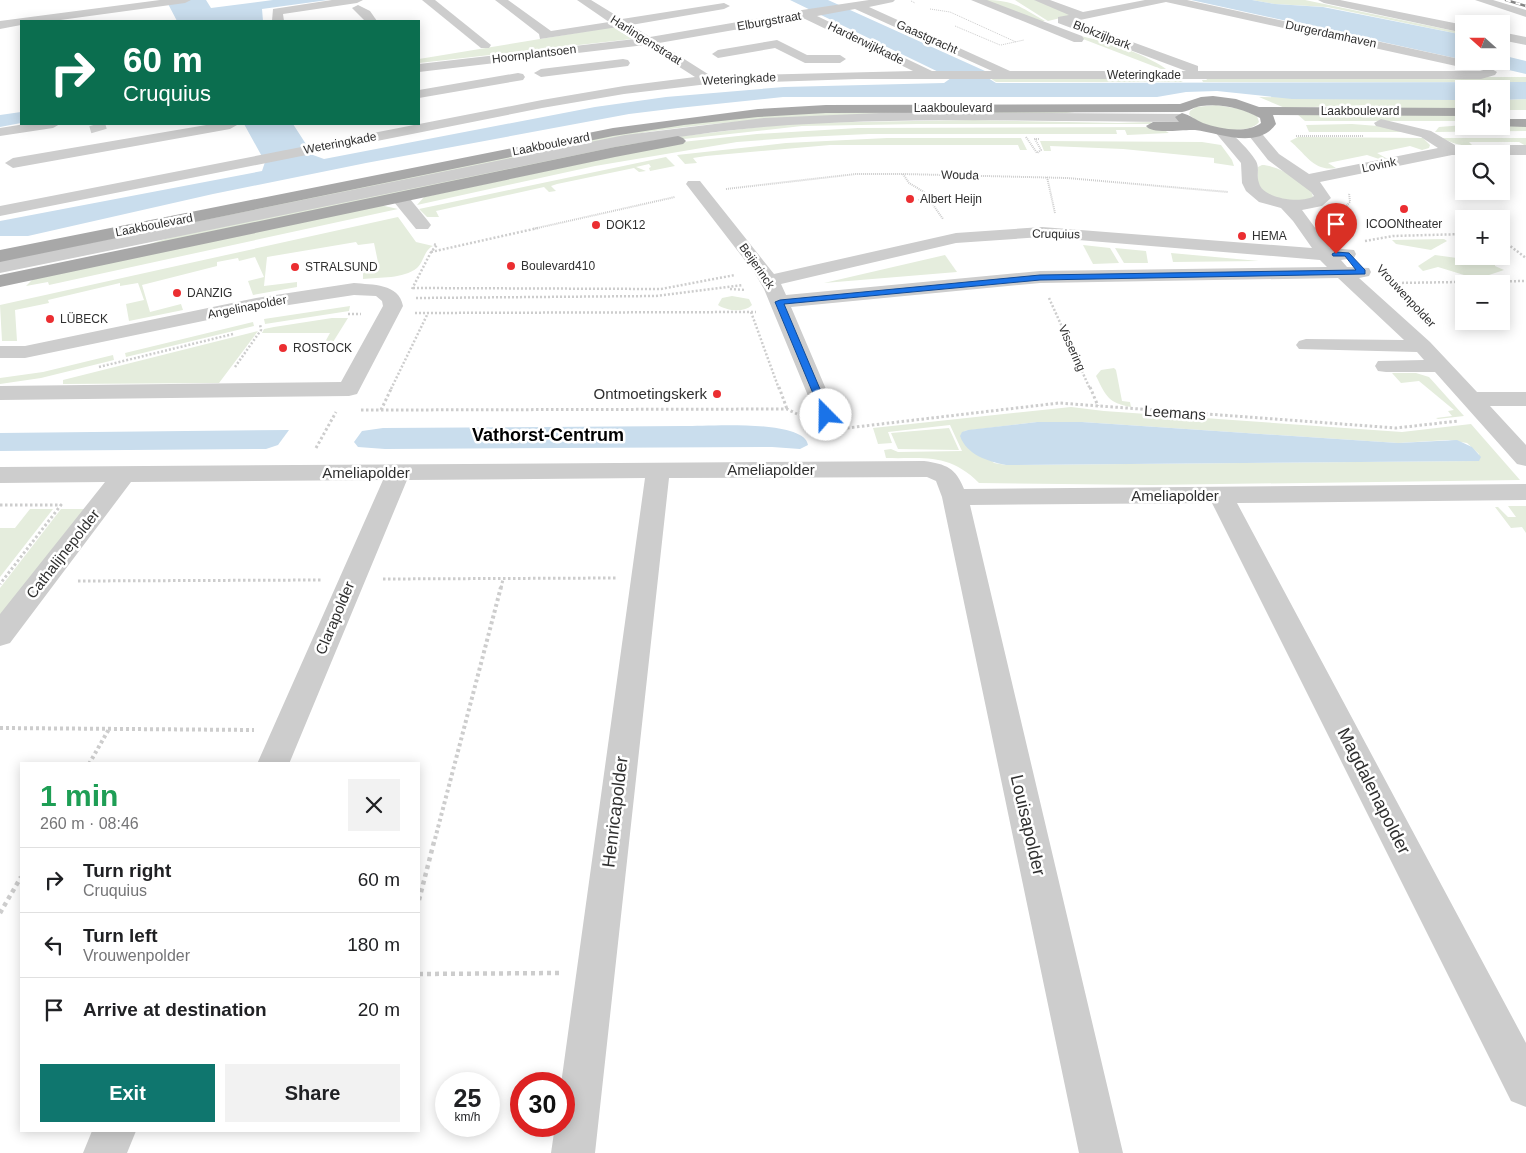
<!DOCTYPE html>
<meta charset="utf-8">
<style>
body{margin:0;font-family:Helvetica,sans-serif;background:#f2f2f2;color:#202124;height:100vh;display:flex;flex-direction:column;font-size:19px;white-space:nowrap}
*{box-sizing:border-box;margin:0}
p{font-size:16px;color:#757577}
.icon{flex:none;width:28px;height:28px;fill:none;stroke:currentColor;stroke-width:2;stroke-linecap:round;stroke-linejoin:round}
.map{position:relative;flex:1;overflow:hidden}
.sheet{position:absolute;left:20px;top:762px;width:400px;height:370px;display:flex;flex-direction:column;background:#fff;border-radius:0px;box-shadow:0 2px 12px #0003}
.sheet>*{flex:none}
.banner{position:absolute;left:20px;top:20px;width:400px;height:105px;border-radius:0px;box-shadow:0 2px 12px #0003;background:#0b6e4f;color:#fff;overflow:hidden}
.needle{width:32px;rotate:291deg}
.controls{position:absolute;left:1455px;top:15px;display:grid;gap:10px}
.controls a{display:grid;place-items:center;width:55px;height:55px;border-radius:0px;background:#fff;box-shadow:0 2px 12px #0003;font-size:25px}
.speed{position:absolute;left:435px;top:1072px;display:flex;gap:10px;font-size:25px;font-weight:700;text-align:center}
.speed>*{display:grid;place-content:center;width:65px;height:65px;border-radius:50%;background:#fff;box-shadow:0 2px 12px #0003;line-height:1}
.speed small{font-size:12px;font-weight:400}
.speed .limit{border:8px solid #d22;background:#fff;color:#111}
.pin{position:absolute;display:grid;place-items:center;width:42px;height:42px;color:#fff;margin:-51px -21px;border-radius:50% 50% 50% 0;rotate:-45deg;box-shadow:0 0 5px #0007}
.pin .icon{rotate:45deg}
.me{position:absolute;width:55px;margin:-28px;rotate:338deg;stroke-linejoin:round;filter:drop-shadow(0 0 4px #0008)}
.turn{display:flex;align-items:center;gap:18px;height:105px;padding:0 20px;font-size:22px}
.turn .icon{width:65px;height:65px;stroke-width:2.5}
.turn b{display:block;font-size:35px;line-height:42px}
.round{display:grid;place-items:center;flex:none;width:52px;height:52px;border-radius:0px;background:#f2f2f2}
.head{display:flex;align-items:center;justify-content:space-between;height:85px;padding:0 20px}
h1{font-size:30px;font-weight:600;line-height:38px;color:#1e9e55}
.primary-button{display:flex;gap:10px;margin-top:auto;padding:10px 20px}
.primary-button a{flex:1;height:58px;border-radius:0px;background:#0f766e;color:#fff;font-size:20px;font-weight:600;line-height:58px;text-align:center}
.primary-button a+a{background:#f2f2f2;color:#202124}
ul{padding:0;list-style:none}
li{display:flex;align-items:center;gap:15px;height:65px;padding:0 20px;border-top:1px solid #e0e0e0}
li div{flex:1}
li b{display:block;font-size:19px}
li em{font-style:normal}
.map>svg:first-child{display:block}
</style>
<div class="map">
<svg width="1526" height="1153" viewBox="0 0 1526 1153">
<rect width="100%" height="100%" fill="#fff"/>
<g fill="#e5eddd" fill-rule="evenodd">
<path d="M982,0C1015,0 1018,6 1045,21L1040,22Z"/>
<path d="M1015,0H1035L1070,13L1069,16L1048,21Z"/>
<path d="M1252,0H1305L1464,33V35L1327,7L1275,4Z"/>
<path d="M613,27L632,39L419,63V59Z"/>
<path d="M1070,34C1100,39 1142,52 1166,69H1161Z"/>
<path d="M1171,77L1183,82H996L990,78Z"/>
<path d="M1205,77H1526V82H1203L1202,80H1207Z"/>
<path d="M1259,97L1464,99V110L1372,107L1369,105L1285,108Z"/>
<path d="M1526,99V110H1501V100Z"/>
<path d="M1216,105L1241,109L1257,116L1259,122C1248,137 1199,128 1189,114L1190,111L1196,107Z"/>
<path d="M1082,111L1067,113C926,113 786,112 647,132L132,237L208,216L642,129L787,113Z"/>
<path d="M1296,113H1464V121H1305Z"/>
<path d="M974,120L1118,123L1150,122L1154,124H918L802,126L656,142L127,251L175,236L632,142L795,123Z"/>
<path d="M1352,124L1378,126L1411,132H1309L1306,125Z"/>
<path d="M1464,125H1526V131L1435,132L1439,127Z"/>
<path d="M1159,127L1169,133L1127,135L1125,130H1116L1117,134H1125H869L803,137L737,142L595,166L417,205L424,197L682,142L757,134L858,128Z"/>
<path d="M1298,137L1423,138L1430,145L1429,148L1422,150L1410,146L1377,153L1386,158L1379,159L1367,155L1328,163L1336,168C1314,172 1306,154 1290,141Z"/>
<path d="M887,138H1021L1027,150H1020L1018,145H830L706,156L693,158L697,163L685,164L677,155L786,143Z"/>
<path d="M1441,138H1526V146L1519,142H1469L1473,146C1461,146 1452,143 1441,138Z"/>
<path d="M1040,141L1202,142L1221,145L1232,160L1234,166L1214,163V158L1123,149L1050,146L1051,151H1044Z"/>
<path d="M666,157L675,166L650,171L649,168L651,167L649,164L636,167L646,171L639,172L634,168L557,184L551,186L556,191L549,192L544,187L436,211L439,217H427L419,209Z"/>
<path d="M1262,165C1276,165 1312,183 1313,197C1299,205 1265,200 1258,183C1257,179 1258,172 1258,167Z"/>
<path d="M380,205L398,209L49,285L48,282L26,286L34,278Z"/>
<path d="M398,217L416,242L433,246C424,250 424,262 417,268C403,279 380,277 363,279V270L379,267L374,243L358,245L356,242L267,257L264,286L297,282V287L253,295L248,281L264,277L255,257L239,261L238,258L217,262V266L142,285L150,312L181,304L183,310L129,321L126,304L144,300L138,283L120,286V283L48,300L49,303L15,310L17,341H2L0,305Z"/>
<path d="M1444,239L1447,241L1431,250L1396,244L1392,240Z"/>
<path d="M1083,245L1110,248L1119,263L1093,264Z"/>
<path d="M1115,248L1146,251L1148,263H1124Z"/>
<path d="M1171,253L1259,261L1173,262Z"/>
<path d="M945,255L957,272L824,283Z"/>
<path d="M1460,255L1469,260L1495,263V266L1504,270L1477,279L1438,267L1423,271L1418,266L1435,255L1457,258Z"/>
<path d="M732,296L749,299L752,305C744,313 727,311 718,305L722,298Z"/>
<path d="M350,306L349,311L265,324L264,319Z"/>
<path d="M332,318H348L333,342H325L330,333H262L264,329L274,327Z"/>
<path d="M253,322L254,326L126,357L125,353Z"/>
<path d="M258,331L219,383L63,384V380L59,381Z"/>
<path d="M113,355L114,360L41,378L0,384V378L43,372Z"/>
<path d="M1114,368L1116,370L1122,401L1130,402L1131,407C1108,403 1106,396 1096,376L1101,370Z"/>
<path d="M1392,373H1416L1429,377L1464,416L1438,419L1436,418L1452,416L1448,411L1454,410L1419,381L1401,383Z"/>
<path d="M1071,407L1104,411L1402,432L1471,424L1520,480L1151,485L979,483C949,453 925,459 886,458L884,450L891,449L898,452L962,451L950,425L888,432L892,443L878,444L873,428ZM1037,422H1082L1398,443L1448,440L1467,443L1479,454L1478,461L1006,465L994,463L964,431Z"/>
<path d="M949,428L959,450L898,449L891,433Z"/>
<path d="M1508,506H1526V533L1522,527L1511,528L1495,507H1498L1508,517H1516Z"/>
<path d="M30,509H53L0,577V528H15Z"/>
<path d="M61,509H86L0,624V588Z"/>
</g>
<g fill="#c9dded">
<path d="M166,0H206L211,8L273,0H328L262,9L263,21H177Z"/>
<path d="M790,0H828L985,71L988,78L996,83L1526,82V99L1501,100V89H1464V99L1455,100L1292,99L1217,91L1186,92L1157,97H783L678,108L629,114L366,163L213,194L28,236H0V221L262,171L265,162L244,124H293L313,155L324,159L595,107L666,97L784,87L944,83L951,78Z"/>
<path d="M1191,0H1252L1275,4L1323,7L1464,35V60Z"/>
<path d="M1501,55L1526,61V74L1470,61H1501Z"/>
<path d="M21,112V123L0,127V115Z"/>
<path d="M1037,422H1082L1398,443L1457,440L1472,447L1481,457L1479,461L1006,465C987,461 967,455 960,436L962,432L968,430Z"/>
<path d="M685,426C707,426 804,419 808,445L800,449L772,447L385,449L358,447L354,442L362,431L383,428Z"/>
<path d="M289,430L278,445L266,449L0,451V433Z"/>
</g>
<g fill="none" stroke-linecap="round" stroke-linejoin="round">
<path stroke="#d6d6d6" stroke-width="16" stroke-dasharray="16 8" stroke-linecap="butt" d="M97,124L99,131"/>
<g stroke="#cdcdcd" stroke-width="1" stroke-dasharray="1 1" stroke-linecap="butt">
<path d="M911,1L915,3"/>
<path d="M930,9L950,12L1016,42"/>
<path d="M955,26L1000,45"/>
<path d="M1001,45L1024,40"/>
</g>
<g stroke="#cdcdcd" stroke-width="2" stroke-dasharray="1 1" stroke-linecap="butt">
<path d="M1296,136H1363"/>
<path d="M1026,137L1037,153L1041,150L1035,139H1039"/>
<path d="M903,174L909,183L924,192L943,219"/>
<path d="M1047,177L1055,213"/>
<path d="M726,189L856,174H903L1067,178L1228,192"/>
<path d="M918,200L927,199"/>
<path d="M1345,207L1350,202L1349,193"/>
<path d="M1335,215L1345,229"/>
<path d="M533,229L675,197"/>
</g>
<g stroke="#cdcdcd" stroke-width="2.5" stroke-dasharray="2 2" stroke-linecap="butt">
<path d="M1344,228L1348,234"/>
<path d="M1501,239L1526,258"/>
<path d="M1365,241L1393,236L1464,234"/>
<path d="M431,252L538,228"/>
<path d="M1385,273L1404,294"/>
<path d="M1394,283L1526,281"/>
<path d="M413,288L661,289L735,275"/>
<path d="M412,289L431,252L437,245L432,244"/>
<path d="M730,289L746,290"/>
<path d="M416,298L656,296L743,285"/>
<path d="M1049,298L1090,389"/>
<path d="M751,312L779,389"/>
<path d="M415,313L756,312"/>
<path d="M348,314H361"/>
<path d="M99,367L233,334"/>
<path d="M235,367L261,330L260,324"/>
<path d="M391,389L428,313"/>
</g>
<g stroke="#cdcdcd" stroke-width="3" stroke-dasharray="2.5 2.5" stroke-linecap="butt">
<path d="M779,387L787,409"/>
<path d="M1090,387L1098,406"/>
<path d="M361,410H381L392,387"/>
<path d="M381,410L787,409L797,414"/>
<path d="M847,428L1059,403L1396,428L1458,421"/>
<path d="M316,448L336,412"/>
<path d="M0,505H61L0,584"/>
<path d="M383,579L616,578"/>
<path d="M78,581L321,580"/>
<path d="M501,588L503,579"/>
</g>
<g stroke="#cdcdcd" stroke-width="4" stroke-dasharray="3 3" stroke-linecap="butt">
<path d="M0,728L254,730"/>
<path d="M89,764L109,729"/>
<path d="M435,839L501,587"/>
</g>
<g stroke="#cdcdcd" stroke-width="4.5" stroke-dasharray="4 4" stroke-linecap="butt">
<path d="M419,900L435,838"/>
<path d="M0,913L21,877"/>
<path d="M419,974L560,973"/>
</g>
<g fill="#cdcdcd" fill-rule="evenodd">
<path d="M160,0H191L185,3L53,21H21V25L0,29V21Z"/>
<path d="M332,0H363L357,3L283,14L284,21H272L273,9Z"/>
<path d="M422,0H435L491,45L489,48H481Z"/>
<path d="M495,0H508L551,31L609,22L577,0H591L622,19L724,3L730,6L724,9L631,25L650,37L797,12L802,10L869,0H895L893,2L869,7L1010,71H1186L1058,23V17L1069,15L1034,0H1050L1083,12L1145,0H1187L1464,60L1472,64L1465,68L1166,2L1075,21L1198,66V71H1480L1490,68L1497,72L1495,75L1481,79H857L708,84L624,94L542,108L0,216V206L542,100L624,86L695,77L645,45L419,72V64L635,39L618,27L540,39L539,34ZM855,9L992,71H932L817,16ZM803,18L913,71L711,76L659,43Z"/>
<path d="M971,0H987L1082,36L1084,39L1082,42H1074Z"/>
<path d="M1318,0H1340L1464,25V33L1324,3Z"/>
<path d="M1475,0H1493L1526,10V17Z"/>
<path d="M358,5L370,11L377,21H365L352,8Z"/>
<path d="M1501,32L1526,37V45L1501,40Z"/>
<path d="M777,40L807,55H840L846,59L840,63H805L775,48L718,58L712,54L718,50Z"/>
<path d="M623,59L628,60L630,63L628,66L541,77L534,73L541,69Z"/>
<path d="M518,73L523,74L525,77L523,80L419,98V90Z"/>
<path d="M903,112L1183,114L1190,118L1183,122C1043,122 903,116 764,127C717,131 671,138 625,145L0,273V261L625,135L764,118Z"/>
<path d="M1381,119L1431,131L1455,145H1526V155H1452L1320,182L1331,198L1322,206L1302,210L1330,248L1354,250L1356,254L1354,258L1341,260L1347,267L1369,268L1371,272L1369,276L1359,278L1430,342L1477,392H1526V406H1490L1526,445V466L1517,464L1435,372H1386L1378,371L1375,366L1378,361L1424,360L1417,352L1299,349L1296,345L1299,341L1306,339L1404,340L1338,278L1040,283L791,307L837,415L834,420L826,422L818,420L764,289L754,272L686,184L688,181H700L774,274L956,233L1042,227L1312,248L1293,221L1281,208L1259,202L1246,191L1242,183L1241,163L1215,132L1217,129H1227C1237,139 1248,148 1256,161C1260,169 1256,175 1259,183C1263,199 1302,204 1314,196L1311,192L1268,160L1246,132L1248,129H1258L1279,154L1309,174L1438,148L1421,137L1376,126L1374,123ZM1042,237L1320,260L1327,267L1040,271L786,295L781,284L956,243Z"/>
<path d="M25,124H60L53,128L0,136V128Z"/>
<path d="M212,124L237,125L230,129L13,168L5,163L13,158Z"/>
<path d="M400,193L406,194L428,221L431,225L428,229H416L394,202L392,198L394,194Z"/>
<path d="M354,283C372,285 399,283 403,306L357,394L349,396L0,400V386L341,382L383,306L382,301L376,296L354,295L256,310L25,358H0V346H25L256,298Z"/>
<path d="M924,461C946,464 956,468 964,489L1526,484V500L1237,503L1526,1043V1107L1511,1101L1212,503L970,505L1123,1153H1079L942,497L936,481L927,477L669,478L595,1153H551L555,1126H564V1084H561L645,478L407,480L289,764H257L383,480L131,482L10,643L0,646V614L105,482L0,483V467Z"/>
<path d="M92,1131H136L127,1153H83Z"/>
</g>
<g fill="#a8a8a8" fill-rule="evenodd">
<path d="M1213,96L1236,99L1259,107L1464,108V116L1273,115L1276,124C1258,150 1219,133 1195,130C1184,129 1152,135 1146,126L1153,122H1179L1175,117L1182,113C1190,115 1196,120 1203,123C1220,129 1246,134 1261,123L1260,118C1242,108 1221,103 1201,106C1194,107 1189,111 1182,112L826,113L758,117L684,125L613,136L0,262V250L613,128L758,109L826,105L1180,104L1201,97Z"/>
<path d="M1501,119H1526V127L1496,126H1501Z"/>
<path d="M678,136L683,138L686,141L683,144L615,157L0,287V275L615,147Z"/>
</g>
<defs>
<path id="rail" d="M1506,0L1526,6"/>
</defs>
<use href="#rail" stroke="#858585" stroke-width="2.5"/>
<use href="#rail" stroke="#fff" stroke-width="2" stroke-dasharray="5" stroke-linecap="butt"/>
</g>
<path fill="#1a73e8" stroke="#114b97" d="M1336,252L1349,253L1365,270V274L1040,280L784,304L831,415L826,418L822,415L775,302L780,300L1040,275L1356,270L1345,256H1333L1332,254Z"/>
<g fill="#eb2e31" stroke="#fff" stroke-width="2">
<circle cx="910" cy="199" r="5"/>
<circle cx="1404" cy="209" r="5"/>
<circle cx="596" cy="225" r="5"/>
<circle cx="1242" cy="236" r="5"/>
<circle cx="511" cy="266" r="5"/>
<circle cx="295" cy="267" r="5"/>
<circle cx="177" cy="293" r="5"/>
<circle cx="50" cy="319" r="5"/>
<circle cx="283" cy="348" r="5"/>
<circle cx="717" cy="394" r="5"/>
</g>
<g text-anchor="middle" stroke-width="5" stroke-linejoin="round" paint-order="stroke">
<g font-size="12" fill="#303030" stroke="#fff">
<text transform="translate(769 21) rotate(-10)" y="4">Elburgstraat</text>
<text transform="translate(1331 34) rotate(12)" y="4">Durgerdamhaven</text>
<text transform="translate(1102 35) rotate(21)" y="4">Blokzijlpark</text>
<text transform="translate(927 37) rotate(24)" y="4">Gaastgracht</text>
<text transform="translate(646 40) rotate(32)" y="4">Harlingenstraat</text>
<text transform="translate(866 43) rotate(26)" y="4">Harderwijkkade</text>
<text transform="translate(534 54) rotate(-7)" y="4">Hoornplantsoen</text>
<text x="1144" y="79">Weteringkade</text>
<text transform="translate(739 79) rotate(-3)" y="4">Weteringkade</text>
<text x="953" y="112">Laakboulevard</text>
<text x="1360" y="115">Laakboulevard</text>
<text transform="translate(340 143) rotate(-11)" y="4">Weteringkade</text>
<text transform="translate(551 144) rotate(-11)" y="4">Laakboulevard</text>
<text transform="translate(1379 165) rotate(-12)" y="4">Lovink</text>
<text transform="translate(960 175) rotate(1)" y="4">Wouda</text>
<text transform="translate(154 225) rotate(-11)" y="4">Laakboulevard</text>
<text transform="translate(1056 234) rotate(1)" y="4">Cruquius</text>
<text transform="translate(757 266) rotate(55)" y="4">Beijerinck</text>
<text transform="translate(1406 296) rotate(47)" y="4">Vrouwenpolder</text>
<text transform="translate(247 307) rotate(-11)" y="4">Angelinapolder</text>
<text transform="translate(1072 348) rotate(66)" y="4">Vissering</text>
</g>
<g font-size="12" fill="#303030" stroke="#fff" text-anchor="start">
<text x="920" y="203">Albert Heijn</text>
<text x="1404" y="228" text-anchor="middle">ICOONtheater</text>
<text x="606" y="229">DOK12</text>
<text x="1252" y="240">HEMA</text>
<text x="521" y="270">Boulevard410</text>
<text x="305" y="271">STRALSUND</text>
<text x="187" y="297">DANZIG</text>
<text x="60" y="323">LÜBECK</text>
<text x="293" y="352">ROSTOCK</text>
</g>
<g font-size="15" fill="#303030" stroke="#fff" text-anchor="end">
<text x="707" y="399">Ontmoetingskerk</text>
</g>
<g font-size="15" fill="#303030" stroke="#fff">
<text transform="translate(1175 413) rotate(4)" y="5">Leemans</text>
<text x="771" y="475">Ameliapolder</text>
<text x="366" y="478">Ameliapolder</text>
<text x="1175" y="501">Ameliapolder</text>
<text transform="translate(63 554) rotate(-52)" y="5">Cathalijnepolder</text>
<text transform="translate(335 618) rotate(-67)" y="5">Clarapolder</text>
</g>
<g font-size="18" font-weight="bold" fill="#000" stroke="#fff">
<text x="548" y="441">Vathorst-Centrum</text>
</g>
<g font-size="18" fill="#303030" stroke="#fff">
<text transform="translate(1374 791) rotate(63)" y="6">Magdalenapolder</text>
<text transform="translate(615 812) rotate(-83)" y="6">Henricapolder</text>
<text transform="translate(1028 825) rotate(77)" y="6">Louisapolder</text>
</g>
</g>
</svg>
<div class="controls">
<a><svg class="needle" viewBox="-14 -14 28 28"><path d="M0-13l5 13h-10z" fill="#e53935"/><path d="M0 13l5-13h-10z" fill="#757577"/></svg></a>
<a><svg class="icon" aria-label="sound" viewBox="0 0 24 24"><path d="M4 9h4l5-4v14l-5-4H4zM17 9q2 3 0 6"/></svg></a>
<a><svg class="icon" aria-label="search" viewBox="0 0 24 24"><circle cx="10" cy="10" r="6"/><path d="M15 15l6 6"/></svg></a>
<a>+</a>
<a>−</a>
</div>
<div class="speed"><div>25<small>km/h</small></div><div class="limit">30</div></div>
<div class="pin" style="left:1336px;top:254px;background:#d93025"><svg class="icon" aria-label="arrive" viewBox="0 0 24 24"><path d="M6 21V4h12l-3 4 3 4H6"/></svg></div>
<svg class="me" style="left:826px;top:415px" viewBox="-20 -20 40 40"><circle r="19" fill="#fff"/><path d="M0-13L10 11 0 6-10 11z" fill="#1a73e8"/></svg>
<div class="banner">
<div class="turn"><svg class="icon" aria-label="right" viewBox="0 0 24 24"><path d="M7 20v-9h11M14 6l5 5-5 5"/></svg><div><b>60 m</b>Cruquius</div></div>
</div>
<section class="sheet">
<div class="head"><div><h1>1 min</h1><p>260 m · 08:46</p></div><a class="round"><svg class="icon" aria-label="close" viewBox="0 0 24 24"><path d="M6 6l12 12M18 6L6 18"/></svg></a></div>
<ul>
<li><svg class="icon" aria-label="right" viewBox="0 0 24 24"><path d="M7 20v-9h11M14 6l5 5-5 5"/></svg><div><b>Turn right</b><p>Cruquius</p></div><em>60 m</em></li>
<li><svg class="icon" aria-label="left" viewBox="0 0 24 24"><path d="M17 20v-9H6M10 6l-5 5 5 5"/></svg><div><b>Turn left</b><p>Vrouwenpolder</p></div><em>180 m</em></li>
<li><svg class="icon" aria-label="arrive" viewBox="0 0 24 24"><path d="M6 21V4h12l-3 4 3 4H6"/></svg><div><b>Arrive at destination</b></div><em>20 m</em></li>
</ul>
<div class="primary-button"><a>Exit</a><a>Share</a></div>
</section>
</div>
